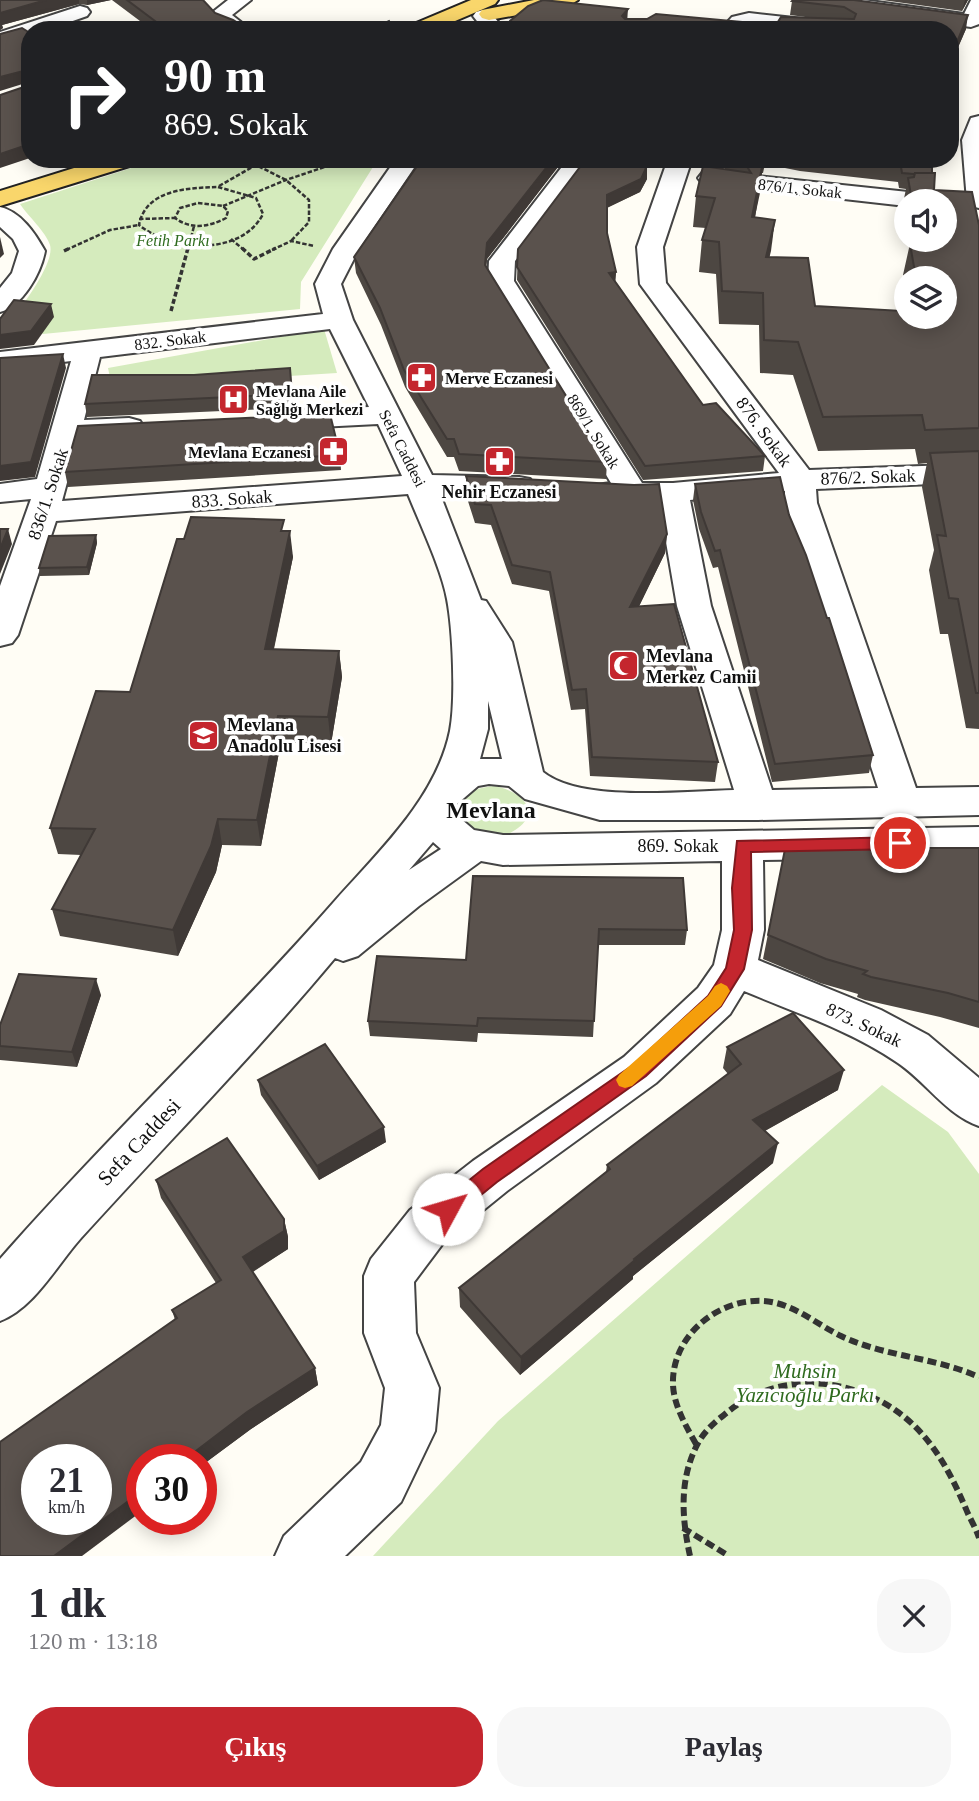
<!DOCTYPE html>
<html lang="tr">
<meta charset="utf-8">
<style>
body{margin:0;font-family:"Times New Roman",serif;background:#f7f7f7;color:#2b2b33;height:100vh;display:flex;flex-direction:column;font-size:26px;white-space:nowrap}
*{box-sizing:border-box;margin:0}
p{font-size:23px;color:#7c7c81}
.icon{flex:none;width:38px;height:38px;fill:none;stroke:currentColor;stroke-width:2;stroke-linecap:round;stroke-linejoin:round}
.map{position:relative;height:1556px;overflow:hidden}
.details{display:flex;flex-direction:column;background:#fff;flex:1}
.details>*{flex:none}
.top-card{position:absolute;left:21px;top:21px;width:938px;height:147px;border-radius:28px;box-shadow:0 4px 18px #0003;background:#202124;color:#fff;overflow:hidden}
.buttons{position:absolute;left:894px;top:189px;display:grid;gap:14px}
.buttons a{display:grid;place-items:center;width:63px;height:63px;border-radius:50%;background:#fff;box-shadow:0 4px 18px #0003;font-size:35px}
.speed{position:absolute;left:21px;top:1444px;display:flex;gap:14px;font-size:35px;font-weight:700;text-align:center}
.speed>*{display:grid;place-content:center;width:91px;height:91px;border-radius:50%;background:#fff;box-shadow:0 4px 18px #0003;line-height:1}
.speed small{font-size:18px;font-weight:400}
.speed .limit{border:10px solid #d22;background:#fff;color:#111}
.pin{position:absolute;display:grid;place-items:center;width:60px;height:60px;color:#fff;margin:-30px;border:4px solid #fff;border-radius:50%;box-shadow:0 2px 7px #0007}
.me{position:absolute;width:77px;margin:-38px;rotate:51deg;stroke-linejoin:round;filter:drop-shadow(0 0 5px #0008)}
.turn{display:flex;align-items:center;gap:24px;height:147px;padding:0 28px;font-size:32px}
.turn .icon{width:91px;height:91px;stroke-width:2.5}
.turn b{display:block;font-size:49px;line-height:60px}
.round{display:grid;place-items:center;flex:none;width:74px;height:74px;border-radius:28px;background:#f7f7f7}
.head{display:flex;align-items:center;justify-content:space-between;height:119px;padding:0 28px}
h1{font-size:42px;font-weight:800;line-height:52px}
.cta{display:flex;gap:14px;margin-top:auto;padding:14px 28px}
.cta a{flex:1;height:80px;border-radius:28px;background:#c4262e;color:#fff;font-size:28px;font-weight:800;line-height:80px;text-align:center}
.cta a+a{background:#f7f7f7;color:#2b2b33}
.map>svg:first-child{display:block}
</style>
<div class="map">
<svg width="979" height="1556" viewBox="0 0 979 1556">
<rect width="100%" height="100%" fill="#fffdf5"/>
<g fill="#d5ebbd">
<path d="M159,159H378L301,282L300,309L43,334L13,319C23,304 55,263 50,245C46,232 28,216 20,204Z"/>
<path d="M324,329L337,373L112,387L108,368Z"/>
<path d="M494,786C515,789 544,808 518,828C478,859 423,793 494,786Z"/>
<path d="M882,1085L948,1132L979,1174V1556H373L498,1421Z"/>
</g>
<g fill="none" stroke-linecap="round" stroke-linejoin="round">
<defs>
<g id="minor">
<path d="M228,0H251L232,15L251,30C233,30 221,30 209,15Z"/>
<path d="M843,0H863L964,14L971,0H979V24L971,27L850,11L843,9L840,5Z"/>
<path d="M80,6L87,8L90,12L87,16L47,30H30V36L0,45V32Z"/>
<path d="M483,10L490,12L505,30H484L473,16L476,12Z"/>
<path d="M749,13L831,22L838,24L841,28L792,30L749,25L742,30H720L732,17Z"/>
<path d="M979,116V208L970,206L967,201L962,140L971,118Z"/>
<path d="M396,159H420L359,249L341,284L353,320L432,475L519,477L530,479L535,486L530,493L519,495L440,494L481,600L486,601L512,642L543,772C581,803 685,791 734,790L677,606L659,501H607L596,499L591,492L596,485L611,483L488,281L489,261L568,159H592L515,261L514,281L642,483H673L779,473L640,284L637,247L668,159H692L663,247L666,283L809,470L979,464V482L816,489L817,503L916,788L979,787V815L758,820H600L525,799L509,786L489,784L478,786L457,804L454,813L474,830L503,835L979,827V857L763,860L764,930L758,960L881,1010L928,1035L979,1078V1126C945,1114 925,1080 895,1061C849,1030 794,1012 744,991L730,1014L656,1083L507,1191L444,1242L414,1282L416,1333L439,1388L435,1431L401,1502L345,1556H275L284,1536L361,1462L381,1425L385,1388L364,1333V1276L371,1259L410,1210L473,1161L624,1057L698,988L714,965L722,930V861L503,865L481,861L419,906L358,956L343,961L335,958C254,1055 165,1145 81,1238C56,1266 35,1307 0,1321V1259C107,1137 225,1026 333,903C377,853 436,799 450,731C456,700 453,630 447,599C442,570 420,524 408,494L56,521L18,635L12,643L0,646V586L31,499L0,502V484L37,479L71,361L0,370V352L323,314L315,284L333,249ZM330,329L369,407L280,411L269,414L265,420L269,426L280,429L378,424L402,476L62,501L79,438L140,433L144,427L140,421L129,418L84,420L100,357ZM785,491V503L878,788L772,790L711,606L690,500ZM488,701L502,759H480L488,729ZM433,842L441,849L409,870Z"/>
<path d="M710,171L927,194L936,196L939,201H906V206L702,183L698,178L702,173Z"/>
<path d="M0,207C21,212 35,233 45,251C41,273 23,306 0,312V288L12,273L19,251L13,239L0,227Z"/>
</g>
<g id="major">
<path d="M471,0H498L495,4L434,30H406L409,26Z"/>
<path d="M534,0H578L568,6L489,20L482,18L479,14L482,10Z"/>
<path d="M103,159H140L136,164L0,206V191Z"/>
</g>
</defs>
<use href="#minor" stroke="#444" stroke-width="4"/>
<use href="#major" stroke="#222" stroke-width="4"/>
<g stroke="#333" stroke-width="2.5" stroke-dasharray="4.5 2" stroke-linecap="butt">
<path d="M368,30L390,21"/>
<path d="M219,186L256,165L286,180L309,200V222L291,241"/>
<path d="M218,187L256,198L263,214C241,257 171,251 139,225C146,189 188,188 218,187Z"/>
<path d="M198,203L223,206L228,211L226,218C209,227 191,230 175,218L180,208Z"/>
<path d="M223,206L286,180L348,159"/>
<path d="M139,219L175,218"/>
<path d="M231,239L244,250"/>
<path d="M66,250L110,230L139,225"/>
<path d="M188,250L194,226"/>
<path d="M272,250L291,241L314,246"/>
</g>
<g stroke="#333" stroke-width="3.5" stroke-dasharray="5 2.5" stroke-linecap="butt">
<path d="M242,248L254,259L276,248"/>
<path d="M64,251L70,248"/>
<path d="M171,311L188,248"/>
</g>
<g stroke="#333" stroke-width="6" stroke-dasharray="9 4.5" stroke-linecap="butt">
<path d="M696,1444C686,1426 674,1406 673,1385C671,1337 717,1298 764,1301C793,1303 816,1324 841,1336C885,1357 935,1357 979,1377"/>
<path d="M683,1528L729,1556"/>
<path d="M690,1556C682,1519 679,1482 696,1447C702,1434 713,1423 724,1415C771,1374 840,1374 892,1408C929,1432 949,1469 966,1509C970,1519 976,1528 979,1538"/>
</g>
<use href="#minor" fill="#fff" fill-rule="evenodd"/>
<use href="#major" fill="#f9d66b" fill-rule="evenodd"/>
</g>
<g fill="#4d4742" fill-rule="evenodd">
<path d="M0,0H111L87,5L79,4L2,25L3,28L0,30Z"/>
<path d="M112,0H203L215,13L249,30H152Z"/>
<path d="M854,0L966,29L955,54L954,70L950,77L957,78L950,106V30H505L627,19L776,25L813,18L790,15L792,1Z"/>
<path d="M882,0H968L962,11Z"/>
<path d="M422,159H564L487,259L486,266L607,462L606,479L459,471L454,457H447L405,387L381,325L356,273L354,257Z"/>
<path d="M718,159H932V173L934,190L979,225V729L966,728L948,634H940L929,570L934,550L922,487L927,463L918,464L915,449L818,451L793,375L760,373L759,325L719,324L716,274L699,272L702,240L706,228L693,227L696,196L725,169ZM765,164L800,171L898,182L899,188L906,189L902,208L906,233V201H945V240H908L909,248L903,275L906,292V278H945V317L901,304L900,311L815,306L769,257L775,220L755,218L762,173H763Z"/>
<path d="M647,166V179L640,192L607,208V233L616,272L615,281L703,405L765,456L763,471L643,480L517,280L518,249Z"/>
<path d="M290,368L293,408L87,417L85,404L194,375Z"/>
<path d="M340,455L341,470L248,476L68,487L65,472Z"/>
<path d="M466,476L667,534L665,553L639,606L718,762L715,782L590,776L585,709L571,710L549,591L512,584L491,525L475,523L466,495Z"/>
<path d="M695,484L789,515L827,618L873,755L869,773L772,782L718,567L713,568L699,529L693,500Z"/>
<path d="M285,531L293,557L274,649L339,651L342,677L331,744L281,742L261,846L222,845L216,872L178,956L60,936L52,909L81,855L58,854L50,828L130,692L184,539Z"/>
<path d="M96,535L97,543L89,575L40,576L39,568Z"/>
<path d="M786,844L833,848H979V1028L940,1017L865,1000L857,997L858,994L820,983L763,959Z"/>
<path d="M473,876L687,930L685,945H598L593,1037L478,1033L477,1042L370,1036L368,1021L466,960Z"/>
<path d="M101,995L77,1067L0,1060V1025Z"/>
<path d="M727,1047L838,1090L765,1131L773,1163L633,1276V1279L520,1375L460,1307L459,1288L606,1172L607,1165L728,1074L723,1068Z"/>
<path d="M258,1080L386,1142L319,1180L261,1095Z"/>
<path d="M156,1180L284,1219L288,1237V1249L253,1272L315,1368L318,1385L251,1429L201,1466V1460L175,1320L172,1310L216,1283L161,1198Z"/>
</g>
<g fill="#3f3936">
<path d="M46,0H79V4L2,25L3,28L0,30V13Z"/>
<path d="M87,0H111L87,5Z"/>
<path d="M965,0H968L962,11Z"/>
<path d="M628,9L627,23L622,16Z"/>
<path d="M968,15L966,29L950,66L953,52Z"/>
<path d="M957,56L954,70L950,78V69Z"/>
<path d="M27,70L29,82L0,91V77Z"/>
<path d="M30,144V158L0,168V154Z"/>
<path d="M553,159H564L487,259L485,281L487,243Z"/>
<path d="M763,162L760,193L748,249L752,217Z"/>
<path d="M647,166V179L640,192L606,208L607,195Z"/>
<path d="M775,220L771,251L762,288L766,257Z"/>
<path d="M0,237L4,254L0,258Z"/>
<path d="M616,272L615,286L609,273Z"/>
<path d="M51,304L54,317L34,345L0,349V335Z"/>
<path d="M63,354L66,368L35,477L0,481V466Z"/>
<path d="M8,529L12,544L0,574V549Z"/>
<path d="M290,531L293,557L268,675L265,649Z"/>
<path d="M667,534L665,553L629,627L630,607Z"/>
<path d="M96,535L97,543L89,575L87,567Z"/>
<path d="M339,651L342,677L331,744L328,717Z"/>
<path d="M278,716L281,742L261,846L257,820Z"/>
<path d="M218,819L222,845L216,872L178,956L173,930Z"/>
<path d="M96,979L101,995L77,1067L72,1052Z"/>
<path d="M844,1070L838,1090L748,1140L753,1120Z"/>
<path d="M384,1127L386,1142L319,1180L317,1166Z"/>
<path d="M778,1143L773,1163L633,1276V1279L520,1375L521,1357L634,1259Z"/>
<path d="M284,1219L288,1237V1249L247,1275L243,1257Z"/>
<path d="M315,1368L318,1385L251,1429L201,1466V1460H184L247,1412Z"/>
<path d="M142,1491V1511L82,1556H54Z"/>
</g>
<g fill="#5a524d" stroke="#3f3936" stroke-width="2" fill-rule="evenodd">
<path d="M0,0H46L0,13Z"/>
<path d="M127,0H203L215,13L233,20L249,30H167Z"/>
<path d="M543,0L628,9L622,16L625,19H647L656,14L776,25L781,17L854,19L856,14L844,7L792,1L793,0H854L968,15L953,52L957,56L950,69V30H505L510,21L528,6Z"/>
<path d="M22,28L30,33V72L27,70L0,77V34Z"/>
<path d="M950,77L957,78L950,102Z"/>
<path d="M30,85V144L0,154V95Z"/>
<path d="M422,159H553L487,243L485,265L607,462L459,454L454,439H447L404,370L380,308L354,257Z"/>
<path d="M586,159H610L647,166L641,179L607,195V233L616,272L609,273L703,405L716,403L765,456L645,466L517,267L518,249Z"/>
<path d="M833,159H932V173H915L914,174L902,173L901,167Z"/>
<path d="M743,160L763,162L752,217L775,220L766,257L808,258L815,306L902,311L901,304H906V317H945V278H916L910,244H920L919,240H945V201H912L908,178L914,177L915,173H935L934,190L972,192L979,225V428L925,430L922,415L823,417L798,342L764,340L763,293L722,291L719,242L702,240L715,198L696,196L703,166L751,173Z"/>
<path d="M14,300L51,304L31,331L0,335V319Z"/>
<path d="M63,354L31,462L0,466V358Z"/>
<path d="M290,368L292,394L85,404L92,375H194Z"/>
<path d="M330,414L340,455L65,472L78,426Z"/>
<path d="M979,451V693H976L958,599L949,598L937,535L946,536L930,453Z"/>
<path d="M466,476L634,485L659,484L667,534L630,607L674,604L718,762L592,757L586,689L572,690L550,572L512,565L491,505L475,504Z"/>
<path d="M780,477L789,515L806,555L827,618H829L873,755L775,764L720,550L715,551L701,512L695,484Z"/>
<path d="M191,517L284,520L281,531H290L265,649L339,651L328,717L278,716L257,820L218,819L211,846L173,930L52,909L95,829L50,828L96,691L130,692L177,539H184Z"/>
<path d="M0,529H8L0,549Z"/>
<path d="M96,535L87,567L39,568L49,536Z"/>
<path d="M786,844L833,848H979V1002L948,993L871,977L863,974L867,971L826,959L768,935Z"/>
<path d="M473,876L683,878L687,930L599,929L594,1021L478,1018L477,1026L368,1021L377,956L466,960Z"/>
<path d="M19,974L96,979L72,1052L0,1046V1025Z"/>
<path d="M793,1013L844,1070L753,1120L778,1143L634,1259L635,1260L521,1357L459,1288L610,1169L607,1165L741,1064L727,1047Z"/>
<path d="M325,1044L384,1127L317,1166L258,1080Z"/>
<path d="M227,1138L284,1219V1231L243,1257L315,1368L247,1412L184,1460H142V1491L54,1556H0V1442L177,1318L172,1310L221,1280L156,1180ZM37,1460H96V1519H37Z"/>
</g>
<path fill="#c4262e" stroke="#7f191e" stroke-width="2" d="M900,837L909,843L900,849L751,852L752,930L744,969L721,1006L646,1076L497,1182L455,1216L448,1218L441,1216L438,1209L441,1203L483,1169L633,1065L708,996L726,968L734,930L732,888L737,841Z"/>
<path fill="#f59e0b" d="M721,983L727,986L730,991L721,1006L632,1086L625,1088L619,1086L616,1080L619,1075L708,996L715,986Z"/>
<defs>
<symbol id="pharmacy-square" viewBox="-11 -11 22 22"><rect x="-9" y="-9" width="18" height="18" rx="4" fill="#c4262e" stroke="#fff"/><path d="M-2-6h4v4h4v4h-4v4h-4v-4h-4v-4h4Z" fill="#fff"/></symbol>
<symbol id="hospital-square" viewBox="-11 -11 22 22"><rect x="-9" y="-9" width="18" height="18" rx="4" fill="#c4262e" stroke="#fff"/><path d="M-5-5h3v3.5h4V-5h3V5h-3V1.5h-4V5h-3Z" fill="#fff"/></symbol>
<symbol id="mosque-square" viewBox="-11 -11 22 22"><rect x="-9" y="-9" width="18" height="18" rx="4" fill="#c4262e" stroke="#fff"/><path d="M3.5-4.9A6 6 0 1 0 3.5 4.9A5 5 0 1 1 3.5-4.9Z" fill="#fff"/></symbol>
<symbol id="school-square" viewBox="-11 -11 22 22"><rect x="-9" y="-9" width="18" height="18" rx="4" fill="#c4262e" stroke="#fff"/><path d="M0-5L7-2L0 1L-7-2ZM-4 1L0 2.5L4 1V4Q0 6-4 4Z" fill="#fff"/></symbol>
</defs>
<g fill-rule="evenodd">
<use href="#pharmacy-square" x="404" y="360" width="35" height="35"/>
<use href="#hospital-square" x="216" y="382" width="35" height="35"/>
<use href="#pharmacy-square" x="316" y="434" width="35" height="35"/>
<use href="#pharmacy-square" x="482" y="444" width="35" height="35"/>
<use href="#mosque-square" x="606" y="648" width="35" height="35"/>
<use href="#school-square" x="186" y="718" width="35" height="35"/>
</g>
<g text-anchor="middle" stroke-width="7" stroke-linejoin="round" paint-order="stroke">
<g font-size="16" fill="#111" stroke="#fff">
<text transform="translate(800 188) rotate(6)" y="6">876/1. Sokak</text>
<text transform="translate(170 340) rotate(-7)" y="6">832. Sokak</text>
<text transform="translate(594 431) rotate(58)" y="6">869/1. Sokak</text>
<text transform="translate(403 448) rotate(63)" y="6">Sefa Caddesi</text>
</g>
<g font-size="16" font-style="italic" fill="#2f6b1f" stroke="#fff">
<text x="173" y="246">Fetih Parkı</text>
</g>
<g font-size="16" font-weight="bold" fill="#111" stroke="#fff" text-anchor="start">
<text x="445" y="384">Merve Eczanesi</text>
<text x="256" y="397">Mevlana Aile<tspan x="256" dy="18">Sağlığı Merkezi</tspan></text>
<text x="311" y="458" text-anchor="end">Mevlana Eczanesi</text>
</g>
<g font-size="18" fill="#111" stroke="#fff">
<text transform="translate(764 432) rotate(54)" y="6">876. Sokak</text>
<text transform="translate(868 477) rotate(-2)" y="6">876/2. Sokak</text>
<text transform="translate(48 494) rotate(-72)" y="6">836/1. Sokak</text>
<text transform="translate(232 499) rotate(-4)" y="6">833. Sokak</text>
<text x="678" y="852">869. Sokak</text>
<text transform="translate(864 1025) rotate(25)" y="6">873. Sokak</text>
</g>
<g font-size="18" font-weight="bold" fill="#111" stroke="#fff" text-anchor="start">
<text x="499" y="498" text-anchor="middle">Nehir Eczanesi</text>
<text x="646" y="662">Mevlana<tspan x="646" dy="21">Merkez Camii</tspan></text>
<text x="227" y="731">Mevlana<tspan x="227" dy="21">Anadolu Lisesi</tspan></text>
</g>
<g font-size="21" fill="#111" stroke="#fff">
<text transform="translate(139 1142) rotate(-47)" y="7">Sefa Caddesi</text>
</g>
<g font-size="21" font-style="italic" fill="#2f6b1f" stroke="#fff">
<text x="805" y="1378">Muhsin<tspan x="805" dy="24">Yazıcıoğlu Parkı</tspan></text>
</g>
<g font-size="24" font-weight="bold" fill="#111" stroke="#fff">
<text x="491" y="818">Mevlana</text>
</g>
</g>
</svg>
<div class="buttons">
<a><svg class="icon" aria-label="sound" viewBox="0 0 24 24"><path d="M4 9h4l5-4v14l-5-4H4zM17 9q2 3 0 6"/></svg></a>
<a><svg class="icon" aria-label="layers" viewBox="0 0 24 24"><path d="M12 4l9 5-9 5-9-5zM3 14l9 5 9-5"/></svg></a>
</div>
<div class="speed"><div>21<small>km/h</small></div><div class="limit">30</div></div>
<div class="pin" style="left:900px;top:843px;background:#d93025"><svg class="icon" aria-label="arrive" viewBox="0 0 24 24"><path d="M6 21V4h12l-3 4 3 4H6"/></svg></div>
<svg class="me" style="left:448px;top:1209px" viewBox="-20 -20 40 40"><circle r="19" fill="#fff"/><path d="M0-13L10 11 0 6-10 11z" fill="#c4262e"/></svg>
<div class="top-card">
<div class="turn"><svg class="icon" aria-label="right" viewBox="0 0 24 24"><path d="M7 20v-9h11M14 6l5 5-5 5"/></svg><div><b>90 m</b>869. Sokak</div></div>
</div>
</div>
<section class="details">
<div class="head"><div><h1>1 dk</h1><p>120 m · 13:18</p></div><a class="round"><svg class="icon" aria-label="close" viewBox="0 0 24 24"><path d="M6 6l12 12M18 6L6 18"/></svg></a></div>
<div class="cta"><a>Çıkış</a><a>Paylaş</a></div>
</section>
